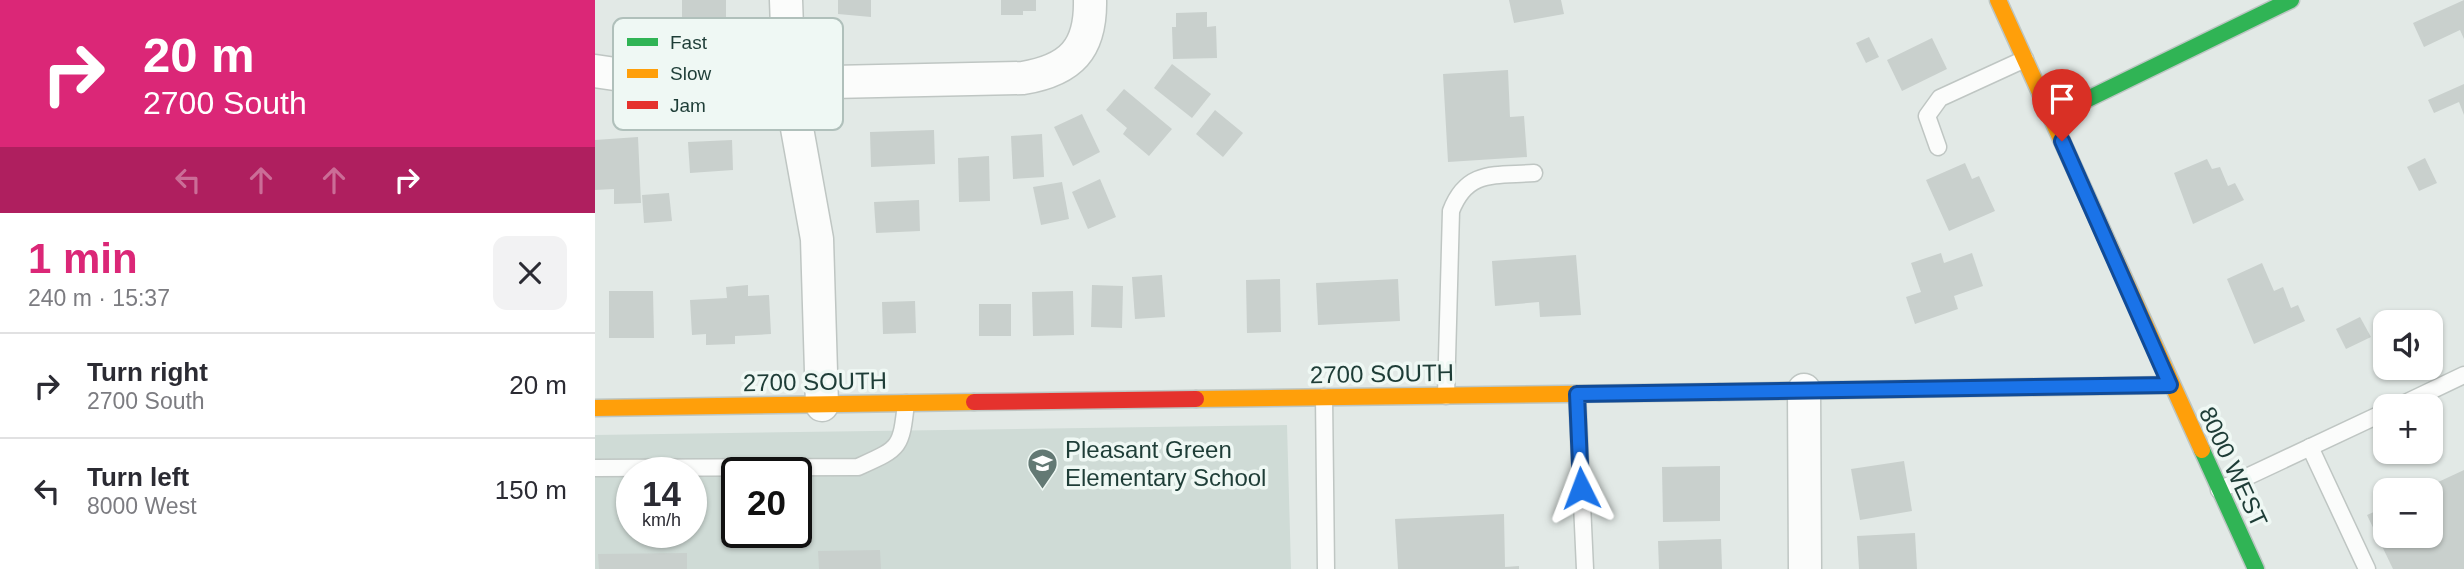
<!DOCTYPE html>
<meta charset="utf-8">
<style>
body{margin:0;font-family:Helvetica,sans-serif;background:#f2f2f3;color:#2b2b33;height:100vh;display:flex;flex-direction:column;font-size:26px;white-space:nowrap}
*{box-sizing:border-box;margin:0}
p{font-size:23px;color:#7c7c81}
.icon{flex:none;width:38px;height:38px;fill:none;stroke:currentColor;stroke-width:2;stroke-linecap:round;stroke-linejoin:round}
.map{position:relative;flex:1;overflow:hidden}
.side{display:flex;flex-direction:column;background:#fff;width:595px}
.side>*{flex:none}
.banner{background:#db2777;color:#fff;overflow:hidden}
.tools{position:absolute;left:1778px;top:310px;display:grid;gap:14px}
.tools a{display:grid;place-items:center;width:70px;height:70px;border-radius:14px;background:#fff;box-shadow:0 2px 5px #0004;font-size:35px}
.speed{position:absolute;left:21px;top:457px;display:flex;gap:14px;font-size:35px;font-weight:700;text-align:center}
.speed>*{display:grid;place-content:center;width:91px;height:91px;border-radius:50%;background:#fff;box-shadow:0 2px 5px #0004;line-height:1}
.speed small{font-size:18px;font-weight:400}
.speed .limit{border:4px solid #111;border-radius:10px;background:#fff;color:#111}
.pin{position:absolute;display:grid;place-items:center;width:60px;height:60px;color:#fff;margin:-72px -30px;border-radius:50% 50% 50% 0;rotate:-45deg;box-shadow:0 0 7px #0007}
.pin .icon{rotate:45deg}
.me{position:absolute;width:77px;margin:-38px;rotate:357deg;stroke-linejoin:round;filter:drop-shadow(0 0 5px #0008)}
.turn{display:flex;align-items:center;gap:24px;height:147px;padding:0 28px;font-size:32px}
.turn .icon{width:91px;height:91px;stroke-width:2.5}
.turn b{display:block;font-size:49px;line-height:60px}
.lanes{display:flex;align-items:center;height:66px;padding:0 28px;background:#0003;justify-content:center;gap:35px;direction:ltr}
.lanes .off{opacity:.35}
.round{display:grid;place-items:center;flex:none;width:74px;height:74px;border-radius:14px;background:#f2f2f3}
.overview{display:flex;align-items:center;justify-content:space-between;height:119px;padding:0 28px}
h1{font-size:42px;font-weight:800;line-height:52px;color:#db2777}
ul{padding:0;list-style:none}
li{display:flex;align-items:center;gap:21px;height:105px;padding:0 28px;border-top:2px solid #e1e1e2}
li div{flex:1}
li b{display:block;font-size:26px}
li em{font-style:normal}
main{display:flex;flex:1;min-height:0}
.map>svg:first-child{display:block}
</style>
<main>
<section class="side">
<div class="banner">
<div class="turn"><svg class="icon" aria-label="right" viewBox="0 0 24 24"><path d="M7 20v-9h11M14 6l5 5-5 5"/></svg><div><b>20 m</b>2700 South</div></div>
<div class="lanes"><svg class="icon off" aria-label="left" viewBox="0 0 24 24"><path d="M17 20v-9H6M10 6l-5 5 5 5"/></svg><svg class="icon off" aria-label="ahead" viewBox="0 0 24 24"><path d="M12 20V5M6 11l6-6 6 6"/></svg><svg class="icon off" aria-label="ahead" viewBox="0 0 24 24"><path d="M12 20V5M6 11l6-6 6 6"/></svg><svg class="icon" aria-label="right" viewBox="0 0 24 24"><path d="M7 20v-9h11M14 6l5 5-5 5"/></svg></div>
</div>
<div class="overview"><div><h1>1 min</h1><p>240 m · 15:37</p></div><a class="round"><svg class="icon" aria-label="close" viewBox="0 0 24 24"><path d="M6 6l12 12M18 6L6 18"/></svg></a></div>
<ul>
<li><svg class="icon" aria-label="right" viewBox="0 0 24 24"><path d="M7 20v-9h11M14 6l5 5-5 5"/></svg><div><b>Turn right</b><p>2700 South</p></div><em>20 m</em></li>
<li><svg class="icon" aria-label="left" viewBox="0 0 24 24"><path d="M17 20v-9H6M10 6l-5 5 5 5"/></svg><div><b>Turn left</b><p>8000 West</p></div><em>150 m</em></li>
</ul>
</section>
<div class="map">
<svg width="1869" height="569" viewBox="0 0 1869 569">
<rect width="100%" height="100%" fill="#e2e9e6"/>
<path fill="#cfdbd6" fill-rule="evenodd" d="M692,425L696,569H0V435ZM37,472H96V532H37ZM142,472H201V532H142Z"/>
<g fill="#c9d0cd">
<path d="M87,0H131V18L87,19Z"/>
<path d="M243,0H276V17L243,14Z"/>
<path d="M406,0H441V11H428V15H406Z"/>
<path d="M914,0H966L969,14L919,23Z"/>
<path d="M1869,0V39L1865,30L1829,47L1818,23Z"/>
<path d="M612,12V27L621,26L622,58L578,59L577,27H581V13Z"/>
<path d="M1274,37L1284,57L1271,63L1261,43Z"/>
<path d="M1337,38L1352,69L1307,91L1292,60Z"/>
<path d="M577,64L616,94L597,118L559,88Z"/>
<path d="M913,70L915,117L929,116L932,157L853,162L848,74Z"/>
<path d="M1869,84V115L1864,102L1839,113L1833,100Z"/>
<path d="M529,89L577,129L554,156L528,134L532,128L511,110Z"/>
<path d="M620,110L648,133L628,157L601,134Z"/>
<path d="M487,114L505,152L478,166L459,127Z"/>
<path d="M339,130L340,164L276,167L275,132Z"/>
<path d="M447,134L449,177L418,179L416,136Z"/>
<path d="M43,137L46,203L19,204V189L0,190V140Z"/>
<path d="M137,140L138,170L95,173L93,142Z"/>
<path d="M394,156L395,201L364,202L363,158Z"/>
<path d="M1830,158L1842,183L1824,191L1812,167Z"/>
<path d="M1612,159L1617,169L1625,167L1633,186L1640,183L1649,200L1598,224L1579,173Z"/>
<path d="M1370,163L1377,179L1384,176L1400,211L1354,231L1331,180Z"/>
<path d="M505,179L521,217L493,229L477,192Z"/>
<path d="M467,182L474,219L446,225L438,187Z"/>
<path d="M74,193L77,221L49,223L47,195Z"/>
<path d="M324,200L325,231L281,233L279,202Z"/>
<path d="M1346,253L1349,263L1377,253L1388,286L1359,296L1363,309L1320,324L1311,297L1326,292L1316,263Z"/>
<path d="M981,255L986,315L945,317L944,302L900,306L897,261Z"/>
<path d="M1667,263L1679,291L1688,287L1696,308L1703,305L1710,321L1659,344L1632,279Z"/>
<path d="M567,275L570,317L540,319L537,277Z"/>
<path d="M685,279L686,332L652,333L651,280Z"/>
<path d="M803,279L805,321L723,325L721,283Z"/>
<path d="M153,285V296L174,295L176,334L140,336V344L111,345V334L97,335L95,300L132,298L131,287Z"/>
<path d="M497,285L528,286L527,328L496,327Z"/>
<path d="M14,291H58L59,338H14Z"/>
<path d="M478,291L479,335L438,336L437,292Z"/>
<path d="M320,301L321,333L288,334L287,302Z"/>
<rect x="384" y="304" width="32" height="32"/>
<path d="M1765,317L1776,337L1751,349L1741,329Z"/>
<path d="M1309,461L1317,511L1265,520L1256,469Z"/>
<path d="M1125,466V521L1068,522L1067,467Z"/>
<path d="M1869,470V569H1798L1772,515L1790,507V536H1836V490H1826Z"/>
<path d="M909,514L910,567L924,566V569H803L800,519Z"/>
<path d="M1320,533L1322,569H1264L1262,536Z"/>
<path d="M1126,539L1127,569H1064L1063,541Z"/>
<path d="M285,550L286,569H224L223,551Z"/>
<path d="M92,553V569H4L3,554Z"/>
</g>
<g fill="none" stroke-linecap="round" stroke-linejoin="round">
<defs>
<g id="lane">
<path d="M1343,147L1332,116L1345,98L1430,59"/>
<path d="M982,394L990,569"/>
<path d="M851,396L856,211C872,169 900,176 939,173"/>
<path d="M729,397L731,569"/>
<path d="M1804,406L1869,375"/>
<path d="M1715,447L1772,569"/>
<path d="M0,468L263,467C305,448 306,449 311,403"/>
<path d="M1624,490L1790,412"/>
</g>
<g id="street">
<path d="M191,0L194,84L222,239L227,405"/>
<path d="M0,71L95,85L428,78C476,70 496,49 495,0"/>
<path d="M1209,390L1210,569"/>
</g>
<g id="fast">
<path d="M1456,117L1696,0"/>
<path d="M1607,450L1661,569"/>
</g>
<g id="slow">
<path d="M1403,0L1607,450"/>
<path d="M601,399L1124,392"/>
<path d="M0,408L379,402"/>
</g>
<g id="jam">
<path d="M1124,392L1575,385"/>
<path d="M379,402L601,399"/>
</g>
</defs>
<use href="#lane" stroke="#bfc6c3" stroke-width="19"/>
<use href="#street" stroke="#bfc6c3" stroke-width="35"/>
<use href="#fast" stroke="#bdc6c3" stroke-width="19"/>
<use href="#slow" stroke="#bdc6c3" stroke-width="19"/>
<use href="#jam" stroke="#bdc6c3" stroke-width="19"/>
<use href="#lane" stroke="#fbfcfb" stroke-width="16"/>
<use href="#street" stroke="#fbfcfb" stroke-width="32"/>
<use href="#fast" stroke="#30b455" stroke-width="16"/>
<use href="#slow" stroke="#ff9f0a" stroke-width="16"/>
<use href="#jam" stroke="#e5322d" stroke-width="16"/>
</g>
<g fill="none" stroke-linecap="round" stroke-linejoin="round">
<defs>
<path id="route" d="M986,488L982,394L1575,385L1467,141"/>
</defs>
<use href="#route" stroke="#114b97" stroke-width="18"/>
<use href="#route" stroke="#1a73e8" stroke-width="12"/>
</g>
<defs>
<symbol id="school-pin" viewBox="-11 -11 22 30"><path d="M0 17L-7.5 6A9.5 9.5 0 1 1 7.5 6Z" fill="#637974" stroke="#eff8f4"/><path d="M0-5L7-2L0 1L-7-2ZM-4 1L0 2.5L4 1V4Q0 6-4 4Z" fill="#fff"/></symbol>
</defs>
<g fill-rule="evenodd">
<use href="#school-pin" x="430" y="446" width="35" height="47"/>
</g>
<g text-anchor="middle" stroke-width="7" stroke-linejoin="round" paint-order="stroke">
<g font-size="24" fill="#1e3d37" stroke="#eff8f4">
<text transform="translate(787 374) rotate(-1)" y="8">2700 SOUTH</text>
<text transform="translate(220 382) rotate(-1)" y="8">2700 SOUTH</text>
<text transform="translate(1638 467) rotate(65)" y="8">8000 WEST</text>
</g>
<g font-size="24" fill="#1e3d37" stroke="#eff8f4" text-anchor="start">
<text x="470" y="458">Pleasant Green<tspan x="470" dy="28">Elementary School</tspan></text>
</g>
</g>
<rect x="18" y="18" width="230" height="112" rx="10" fill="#eff8f4" stroke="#b0c0bb" stroke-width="2"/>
<rect x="32" y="38" width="31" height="8" fill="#30b455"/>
<rect x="32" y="69" width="31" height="9" fill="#ff9f0a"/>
<rect x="32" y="101" width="31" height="8" fill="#e5322d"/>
<g font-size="19" fill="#1e3d37">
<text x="75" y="49">Fast</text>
<text x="75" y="80">Slow</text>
<text x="75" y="112">Jam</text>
</g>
</svg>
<div class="tools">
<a><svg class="icon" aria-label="sound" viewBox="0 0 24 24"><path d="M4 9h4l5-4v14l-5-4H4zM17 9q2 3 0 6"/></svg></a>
<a>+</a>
<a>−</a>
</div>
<div class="speed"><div>14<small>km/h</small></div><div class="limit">20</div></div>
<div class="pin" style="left:1467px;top:141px;background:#d93025"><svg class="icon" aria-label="arrive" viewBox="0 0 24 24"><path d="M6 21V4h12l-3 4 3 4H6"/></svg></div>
<svg class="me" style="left:986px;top:488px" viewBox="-20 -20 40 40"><path d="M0-17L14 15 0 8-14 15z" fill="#1a73e8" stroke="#fff" stroke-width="4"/></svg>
</div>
</main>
